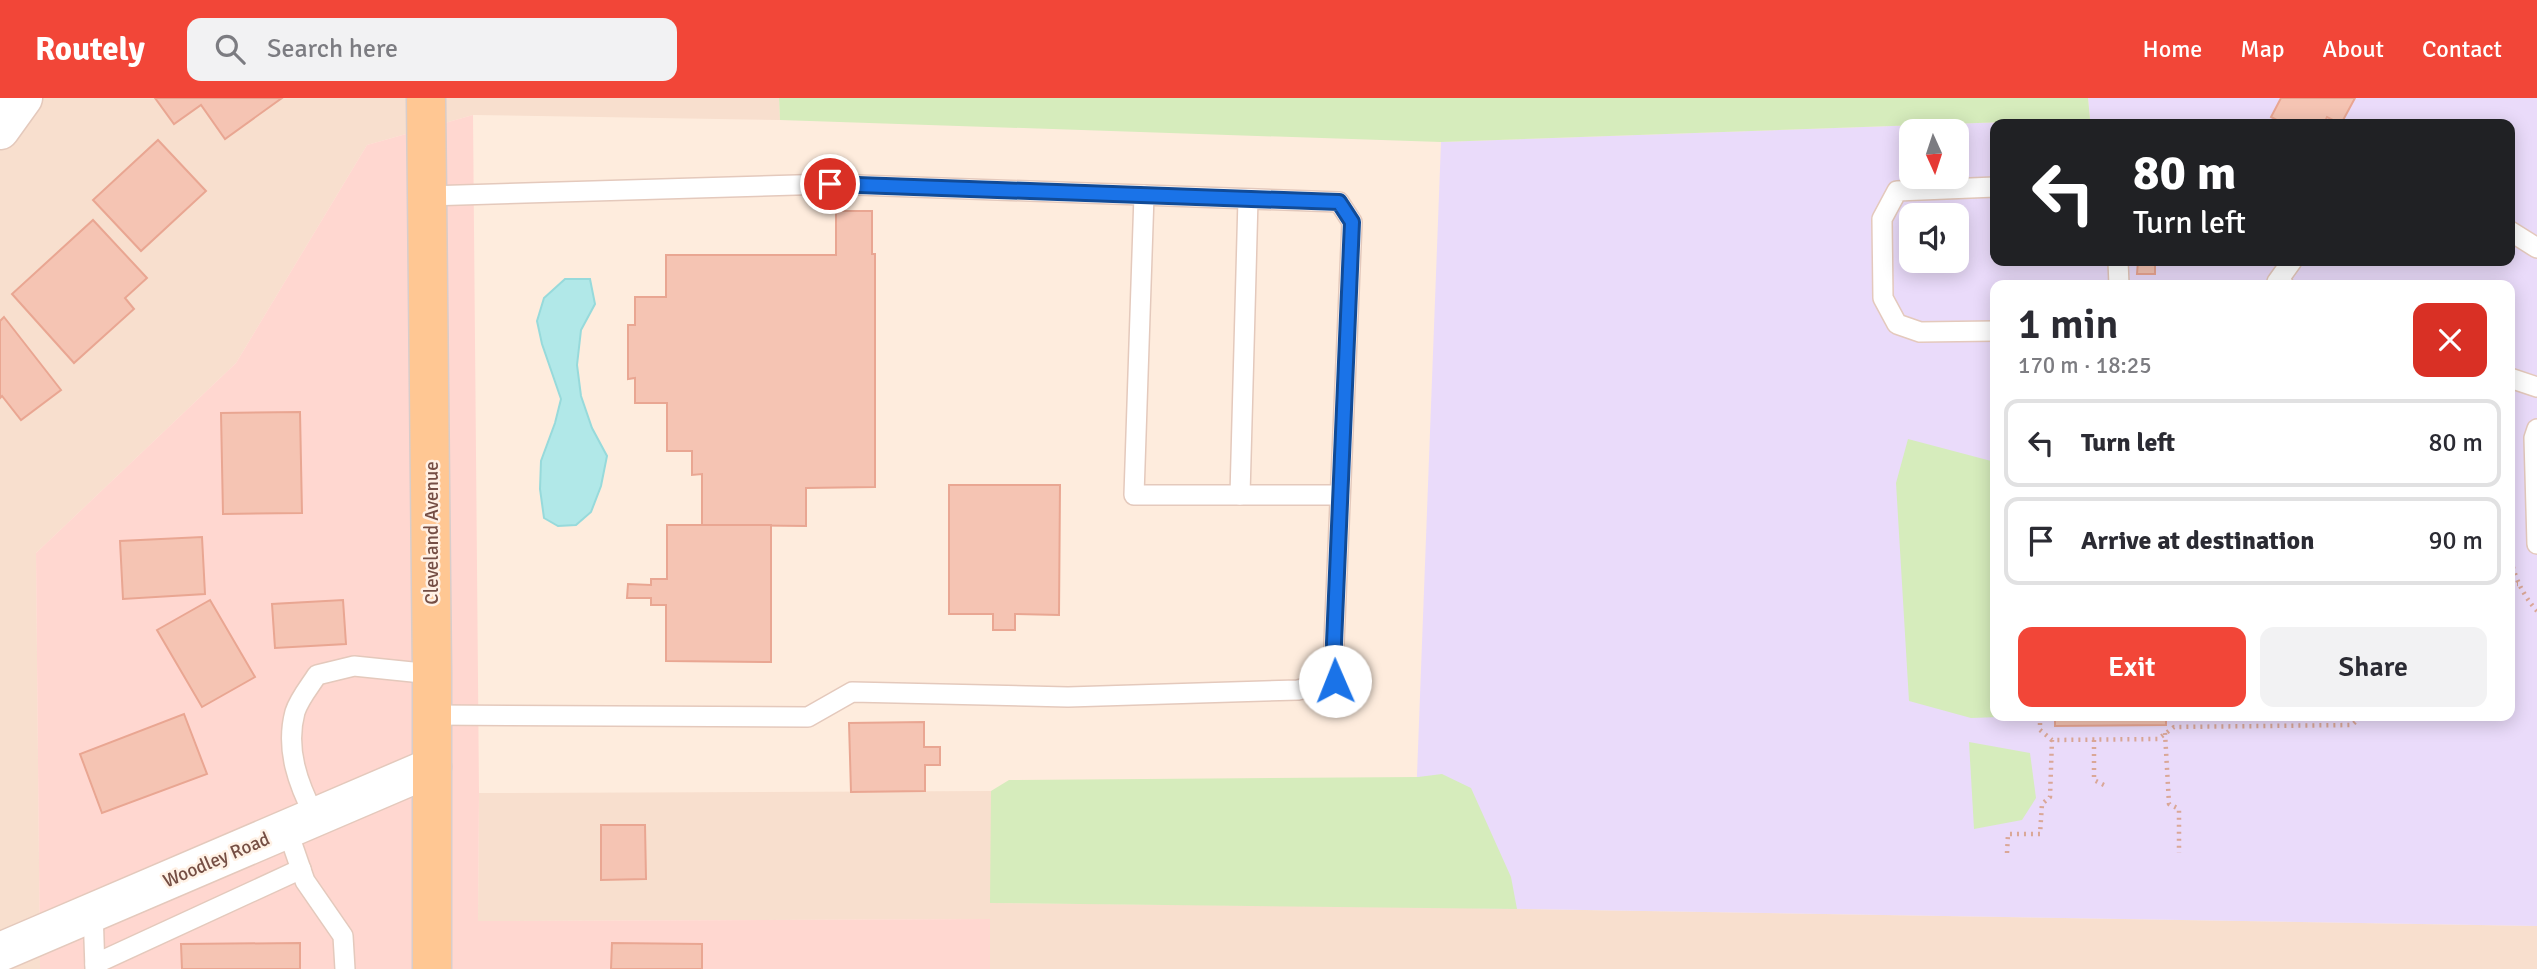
<!DOCTYPE html>
<meta charset="utf-8">
<style>
body{margin:0;font-family:Signika,sans-serif;background:#f2f2f3;color:#2b2b33;height:100vh;display:flex;flex-direction:column;font-size:26px;white-space:nowrap}
*{box-sizing:border-box;margin:0}
p{font-size:23px;color:#7c7c81}
.icon{flex:none;width:38px;height:38px;fill:none;stroke:currentColor;stroke-width:2;stroke-linecap:round;stroke-linejoin:round}
.map{position:relative;flex:1;overflow:hidden}
.sheet{position:absolute;left:1990px;top:182px;width:525px;height:441px;display:flex;flex-direction:column;background:#fff;border-radius:14px;box-shadow:0 4px 18px #0003}
.sheet>*{flex:none}
.hud{position:absolute;left:1990px;top:21px;width:525px;height:147px;border-radius:14px;box-shadow:0 4px 18px #0003;background:#202124;color:#fff;overflow:hidden}
.needle{width:46px;rotate:177deg}
.tools{position:absolute;left:1899px;top:21px;display:grid;gap:14px}
.tools a{display:grid;place-items:center;width:70px;height:70px;border-radius:14px;background:#fff;box-shadow:0 4px 18px #0003;font-size:35px}
.pin{position:absolute;display:grid;place-items:center;width:60px;height:60px;color:#fff;margin:-30px;border:4px solid #fff;border-radius:50%;box-shadow:0 2px 7px #0007}
.me{position:absolute;width:77px;margin:-38px;rotate:359deg;stroke-linejoin:round;filter:drop-shadow(0 0 5px #0008)}
.turn{display:flex;align-items:center;gap:24px;height:147px;padding:0 28px;font-size:32px}
.turn .icon{width:91px;height:91px;stroke-width:2.5}
.turn b{display:block;font-size:49px;line-height:60px}
.round{display:grid;place-items:center;flex:none;width:74px;height:74px;border-radius:14px;background:#f2f2f3}
.summary{display:flex;align-items:center;justify-content:space-between;height:119px;padding:0 28px}
h1{font-size:42px;font-weight:600;line-height:52px}
.primary-button{display:flex;gap:14px;margin-top:auto;padding:14px 28px}
.primary-button a{flex:1;height:80px;border-radius:14px;background:#f24638;color:#fff;font-size:28px;font-weight:600;line-height:80px;text-align:center}
.primary-button a+a{background:#f2f2f3;color:#2b2b33}
ul{padding:0;list-style:none}
li{display:flex;align-items:center;gap:21px;height:88px;margin:0 14px 10px;padding:0 14px;border:4px solid #e1e1e2;border-radius:14px}
li div{flex:1}
li b{display:block;font-size:26px}
li em{font-style:normal}
header{display:flex;align-items:center;gap:42px;box-sizing:border-box;height:98px;padding:0 35px;background:#f24638;color:#fff}
header strong{font-size:33px}
nav{display:flex;gap:38px;margin-inline-start:auto;font-size:24px}
.search{width:490px;height:63px;background:#f2f2f3;display:flex;align-items:center;gap:18px;box-sizing:border-box;padding:0 24px;border-radius:14px;color:#7c7c81;font-size:26px}
.map>svg:first-child{display:block}
</style>
<header>
<strong>Routely</strong>
<div class="search"><svg class="icon" aria-label="search" viewBox="0 0 24 24"><circle cx="10" cy="10" r="6"/><path d="M15 15l6 6"/></svg>Search here</div>
<nav><a>Home</a><a>Map</a><a>About</a><a>Contact</a></nav>
</header>
<div class="map">
<svg width="2537" height="871" viewBox="0 0 2537 871">
<rect width="100%" height="100%" fill="#feecdd"/>
<g fill="#f8dfce">
<path d="M0,0H779L780,22L473,17L367,47L236,265L36,455L40,871H0Z"/>
<path d="M991,693V805L1412,809L2537,828V871H990V821L478,823L479,695Z"/>
</g>
<path fill="#ffd7d0" d="M473,17L479,695L478,823L990,821V871H40L36,455L236,265L367,47Z"/>
<path fill="#eadbfa" fill-rule="evenodd" d="M2088,0H2537V828L1412,809L1441,44L2090,21ZM1995,26H2510V163H1995ZM1911,33H1956V79H1911ZM1911,117H1956V163H1911ZM1995,187H2510V618H1995Z"/>
<g fill="#d6ecbc">
<path d="M779,0H2088L2090,21L1441,44L780,22Z"/>
<path d="M1908,341L1995,364V618H2028L1971,620L1909,603L1896,385Z"/>
<path d="M1969,644L2030,655L2036,700L2022,722L1974,731Z"/>
<path d="M1442,676L1471,690L1511,779L1517,811L990,805L991,693L1009,682L1418,679Z"/>
</g>
<path fill="#b1e8e8" stroke="#97dadb" stroke-width="2" d="M565,181H590L595,206L581,232L577,267L581,298L592,330L607,358L601,388L591,414L576,427L558,428L544,420L540,391L541,363L555,325L561,301L542,246L537,223L544,200Z"/>
<g fill="#f5c4b3" stroke="#e9a692" stroke-width="2">
<path d="M155,0H282L225,41L201,7L174,26Z"/>
<path d="M2281,0H2355L2341,26L2327,19L2324,26H2284L2271,19Z"/>
<path d="M158,42L206,93L141,153L93,102Z"/>
<path d="M836,113H872V156H875V389L806,390V428L702,427V376L692,377V353H667V305H635V280L628,281V227H635V199H666V157H836Z"/>
<path d="M93,122L147,180L125,200L134,211L74,265L12,196Z"/>
<path d="M2138,163H2155V176H2137Z"/>
<path d="M4,219L61,292L21,322L2,298L0,300V223Z"/>
<path d="M300,314L302,415L223,416L221,315Z"/>
<path d="M949,387H1060L1059,517L1015,516V532H993V516H949Z"/>
<path d="M667,427H771V564L666,563V507H651V500H627L628,486L651,487V481H667Z"/>
<path d="M202,439L205,496L123,501L120,443Z"/>
<path d="M210,502L255,579L202,609L157,532Z"/>
<path d="M343,502L346,546L275,550L272,506Z"/>
<path d="M184,616L207,676L102,715L80,656Z"/>
<path d="M2055,618H2166V627L2055,628Z"/>
<path d="M924,624V649H940V667H925V693L851,694L849,625Z"/>
<path d="M601,727H645L646,781L601,782Z"/>
<path d="M300,845V871H182L181,846Z"/>
<path d="M612,845L702,846V871H611Z"/>
</g>
<g fill="none" stroke-linecap="round" stroke-linejoin="round">
<defs>
<g id="service">
<path d="M1995,89L1897,93L1882,121L1883,200L1897,226L1920,234L1995,233"/>
<path d="M1144,97L1134,397H1340"/>
<path d="M427,98L830,86L1339,104L1352,124L1334,545L1335,583L1298,592L1068,599L852,594L808,619L432,617"/>
<path d="M2510,133L2537,150"/>
<path d="M2118,163L2119,187"/>
<path d="M2284,187L2277,184L2292,163"/>
<path d="M2510,280L2537,289"/>
<path d="M2537,331L2534,340L2537,446"/>
<path d="M1240,397L1248,101"/>
<path d="M315,719C298,686 285,651 295,614C299,601 310,588 317,577L354,568L432,576"/>
<path d="M287,731L305,783L343,838L345,871"/>
<path d="M93,813L95,871"/>
<path d="M95,866L301,771"/>
</g>
<g id="minor">
<path d="M0,32L23,0"/>
<path d="M0,854L432,669"/>
</g>
<path id="primary" d="M426,0L432,576V871"/>
</defs>
<use href="#service" stroke="#e4c9bc" stroke-width="22"/>
<use href="#minor" stroke="#e4c9bc" stroke-width="41"/>
<use href="#primary" stroke="#d8cdcb" stroke-width="41"/>
<g stroke="#daa797" stroke-width="4.5" stroke-dasharray="2 5" stroke-linecap="butt">
<path d="M2511,462C2516,482 2523,497 2537,513"/>
<path d="M2510,486H2518"/>
<path d="M2040,618V632L2052,642L2158,641L2174,629L2352,627L2362,618"/>
<path d="M2165,635L2169,706L2179,711V755"/>
<path d="M2094,642V682L2106,688"/>
<path d="M2007,755L2008,736H2040L2042,706L2050,699L2052,642"/>
</g>
<use href="#service" stroke="#fff" stroke-width="19"/>
<use href="#minor" stroke="#fff" stroke-width="38"/>
<use href="#primary" stroke="#ffc793" stroke-width="38"/>
</g>
<g fill="none" stroke-linecap="round" stroke-linejoin="round">
<defs>
<path id="route" d="M830,86L1339,104L1352,124L1334,545L1335,583"/>
</defs>
<use href="#route" stroke="#114b97" stroke-width="18"/>
<use href="#route" stroke="#1a73e8" stroke-width="12"/>
</g>
<g text-anchor="middle" stroke-width="5" stroke-linejoin="round" paint-order="stroke">
<g font-size="19" fill="#754e44" stroke="#fff1e5">
<text transform="translate(431 435) rotate(-90)" y="7">Cleveland Avenue</text>
<text transform="translate(216 761) rotate(-23)" y="7">Woodley Road</text>
</g>
</g>
</svg>
<div class="tools">
<a><svg class="needle" viewBox="-14 -14 28 28"><path d="M0-13l5 13h-10z" fill="#e53935"/><path d="M0 13l5-13h-10z" fill="#7c7c81"/></svg></a>
<a><svg class="icon" aria-label="sound" viewBox="0 0 24 24"><path d="M4 9h4l5-4v14l-5-4H4zM17 9q2 3 0 6"/></svg></a>
</div>
<div class="pin" style="left:830px;top:86px;background:#d93025"><svg class="icon" aria-label="arrive" viewBox="0 0 24 24"><path d="M6 21V4h12l-3 4 3 4H6"/></svg></div>
<svg class="me" style="left:1335px;top:583px" viewBox="-20 -20 40 40"><circle r="19" fill="#fff"/><path d="M0-13L10 11 0 6-10 11z" fill="#1a73e8"/></svg>
<div class="hud">
<div class="turn"><svg class="icon" aria-label="left" viewBox="0 0 24 24"><path d="M17 20v-9H6M10 6l-5 5 5 5"/></svg><div><b>80 m</b>Turn left</div></div>
</div>
<section class="sheet">
<div class="summary"><div><h1>1 min</h1><p>170 m · 18:25</p></div><a class="round" style="background:#d93025;color:#fff"><svg class="icon" aria-label="close" viewBox="0 0 24 24"><path d="M6 6l12 12M18 6L6 18"/></svg></a></div>
<ul>
<li><svg class="icon" aria-label="left" viewBox="0 0 24 24"><path d="M17 20v-9H6M10 6l-5 5 5 5"/></svg><div><b>Turn left</b></div><em>80 m</em></li>
<li><svg class="icon" aria-label="arrive" viewBox="0 0 24 24"><path d="M6 21V4h12l-3 4 3 4H6"/></svg><div><b>Arrive at destination</b></div><em>90 m</em></li>
</ul>
<div class="primary-button"><a>Exit</a><a>Share</a></div>
</section>
</div>
